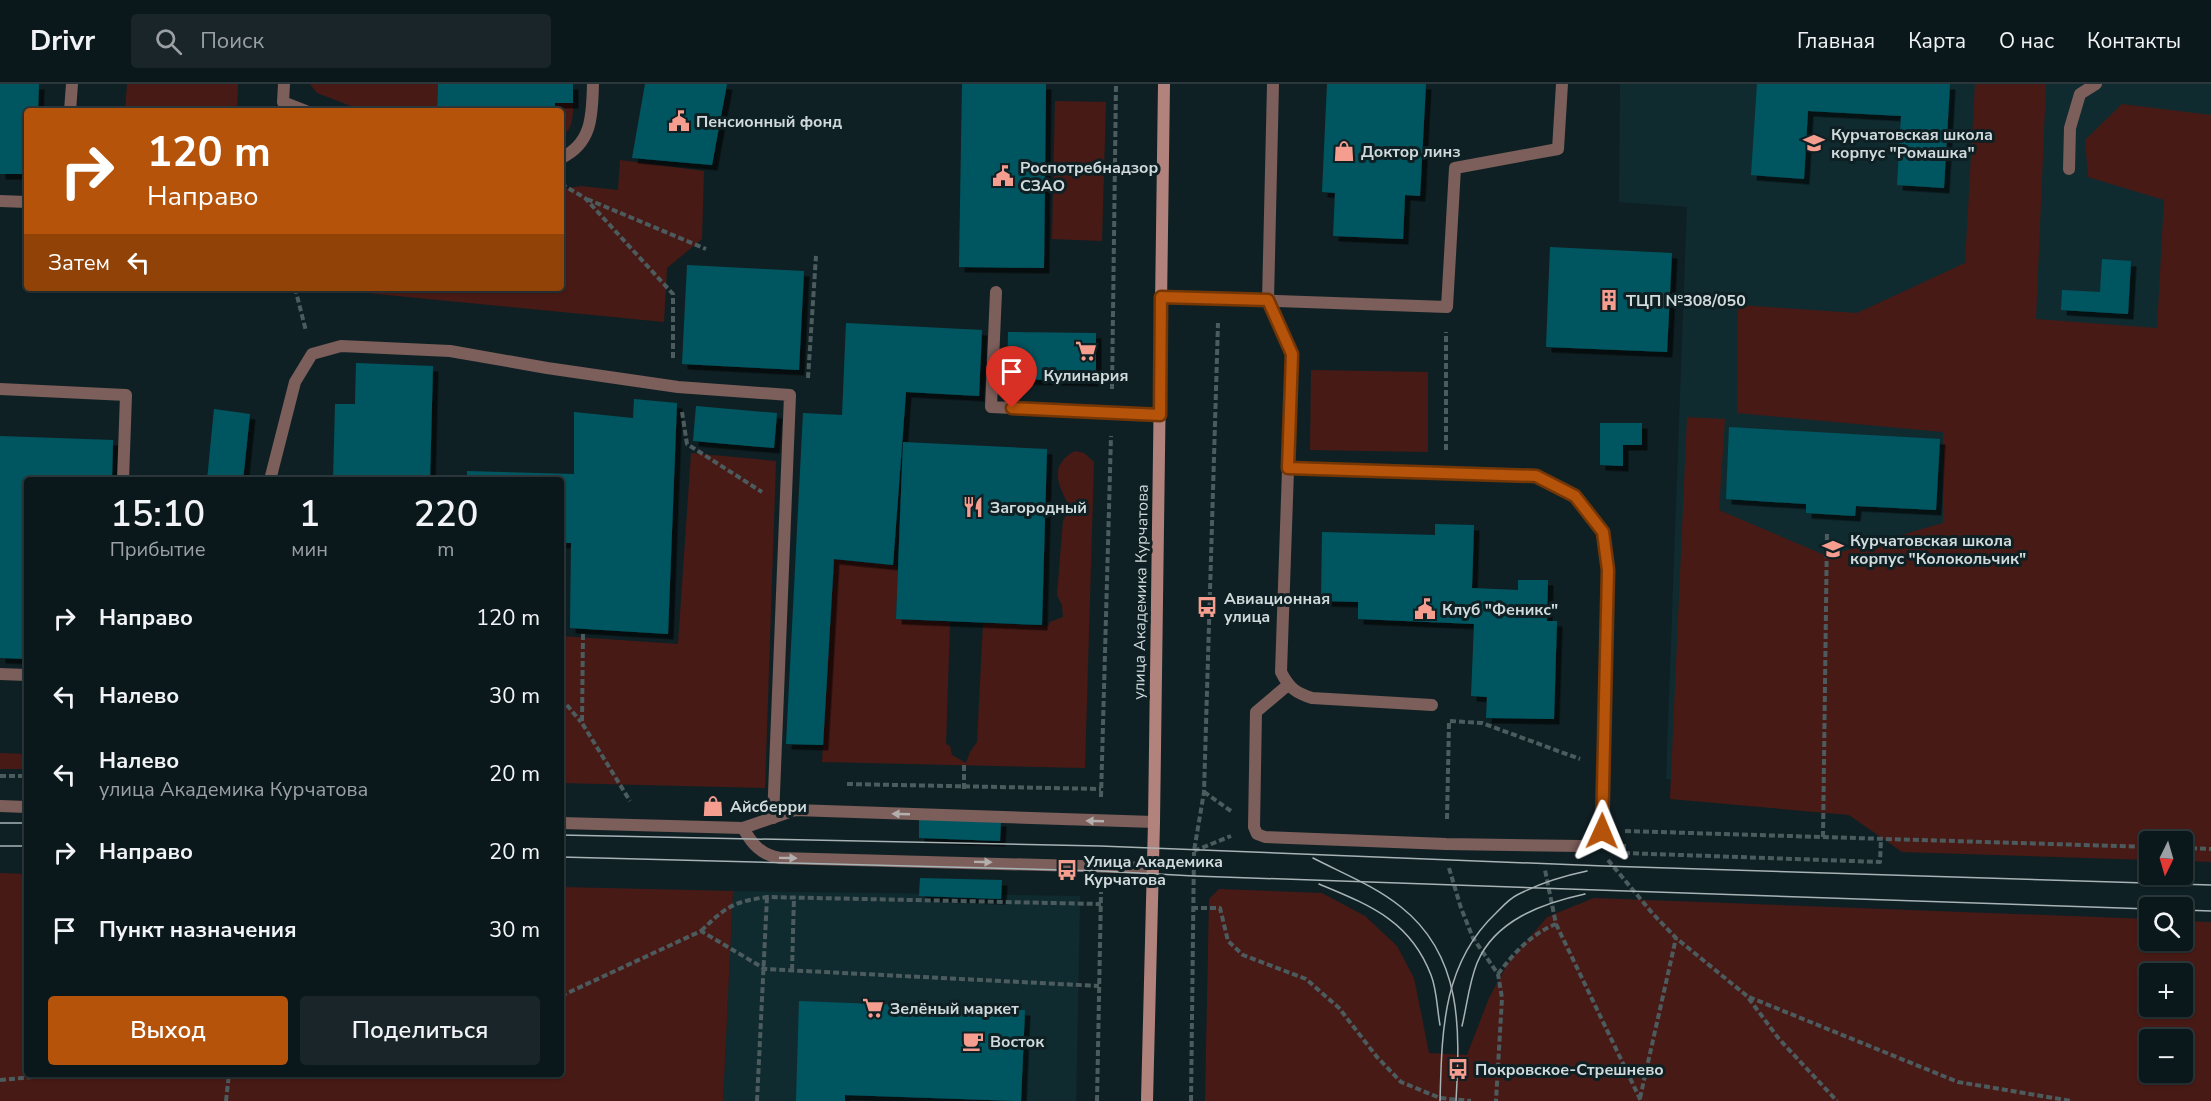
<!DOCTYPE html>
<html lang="ru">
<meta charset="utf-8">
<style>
body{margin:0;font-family:"Nunito Sans",sans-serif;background:#192528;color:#f1f3f6;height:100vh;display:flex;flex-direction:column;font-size:22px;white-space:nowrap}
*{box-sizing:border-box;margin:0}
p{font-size:20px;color:#9aa0a3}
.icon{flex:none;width:33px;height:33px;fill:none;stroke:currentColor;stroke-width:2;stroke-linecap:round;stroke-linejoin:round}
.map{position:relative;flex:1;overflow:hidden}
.side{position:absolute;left:24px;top:393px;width:540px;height:600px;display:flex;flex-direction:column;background:#0b181b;border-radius:6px;box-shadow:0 2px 4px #0004,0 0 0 2px #2b373a}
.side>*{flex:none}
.banner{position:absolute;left:24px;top:24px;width:540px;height:183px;border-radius:6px;box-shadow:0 2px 4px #0004,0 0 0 2px #2b373a;background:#b45309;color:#fff;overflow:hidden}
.needle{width:39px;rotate:185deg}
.tools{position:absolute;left:2139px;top:747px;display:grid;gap:12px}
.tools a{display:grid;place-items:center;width:54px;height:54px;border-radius:6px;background:#0b181b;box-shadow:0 2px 4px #0004,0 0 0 2px #2b373a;font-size:30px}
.pin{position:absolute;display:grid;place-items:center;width:51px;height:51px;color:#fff;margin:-62px -26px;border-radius:50% 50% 50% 0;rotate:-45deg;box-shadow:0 0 6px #0007}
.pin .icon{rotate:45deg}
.me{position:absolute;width:66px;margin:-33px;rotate:1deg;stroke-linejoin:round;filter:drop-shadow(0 0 4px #0008)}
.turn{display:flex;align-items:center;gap:21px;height:126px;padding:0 24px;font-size:27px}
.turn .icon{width:78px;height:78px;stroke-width:2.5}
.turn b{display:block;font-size:42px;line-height:51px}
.then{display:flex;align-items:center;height:57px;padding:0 24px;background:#0003;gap:12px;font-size:22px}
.eta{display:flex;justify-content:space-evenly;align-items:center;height:102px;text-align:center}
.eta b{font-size:36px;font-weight:600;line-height:42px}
.cta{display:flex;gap:12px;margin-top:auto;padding:12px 24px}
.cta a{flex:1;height:69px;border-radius:6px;background:#b45309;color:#fff;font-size:24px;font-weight:600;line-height:69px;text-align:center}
.cta a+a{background:#192528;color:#f1f3f6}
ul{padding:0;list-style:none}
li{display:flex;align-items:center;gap:18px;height:78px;padding:0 24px}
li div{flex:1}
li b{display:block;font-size:22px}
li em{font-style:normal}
header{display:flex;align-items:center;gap:36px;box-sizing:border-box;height:84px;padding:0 30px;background:#0b181b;border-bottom:2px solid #2b373a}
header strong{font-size:28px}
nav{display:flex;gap:33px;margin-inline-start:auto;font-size:21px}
.search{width:420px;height:54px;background:#192528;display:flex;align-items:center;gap:15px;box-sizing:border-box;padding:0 21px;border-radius:6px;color:#9aa0a3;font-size:22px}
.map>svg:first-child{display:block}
</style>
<header>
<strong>Drivr</strong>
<div class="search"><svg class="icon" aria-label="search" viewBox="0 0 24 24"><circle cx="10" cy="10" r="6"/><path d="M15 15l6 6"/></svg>Поиск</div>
<nav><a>Главная</a><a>Карта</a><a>О нас</a><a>Контакты</a></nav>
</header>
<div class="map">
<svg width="2211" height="1017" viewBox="0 0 2211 1017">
<defs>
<filter id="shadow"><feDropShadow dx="5.5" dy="5.5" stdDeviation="0" flood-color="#0009"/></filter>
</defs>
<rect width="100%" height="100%" fill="#0f2024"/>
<g fill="#102b30">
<path d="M1620,0H2211V717L1666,695L1687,123L1619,118Z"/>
<path d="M733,807L1080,812L1076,1017H723Z"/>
</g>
<g fill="#481a15" fill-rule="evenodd">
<path d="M127,0H238L237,27H125Z"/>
<path d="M310,0H438L437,27H364L317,9Z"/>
<path d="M1975,0H2046L2036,235L2157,244L2164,116L2088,93L2085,56L2122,20L2211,31V778L2183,777L2182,758H2150L2149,776L1902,768L1849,731L1670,715L1687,333L1725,335L1719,426L1827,472L1943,439V348L1737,329L1738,221L1857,229L1965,179Z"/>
<path d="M1055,17L1106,18L1102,157L1052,155Z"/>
<path d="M555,19H573C573,33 573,45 561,53V27H555Z"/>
<path d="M620,76L704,87L702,155L667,184L664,238L315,204H561V105L581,102L618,106Z"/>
<path d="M1311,286L1428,288V368L1310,366Z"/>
<path d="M1075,367L1084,369L1094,378L1085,684L822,678L834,475L898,482L896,535L950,538L946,660L950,662L952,671L966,679L970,668L977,658L983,539L1048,542L1050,538L1063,533L1062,521L1057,511L1063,437L1070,423C1058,402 1048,381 1075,367Z"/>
<path d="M691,369L776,377L765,704L561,699V552L678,560Z"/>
<path d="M0,669L27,670V685H0Z"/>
<path d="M0,789L27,790V990H561V803L733,807L723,1017H0Z"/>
<path d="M1219,805L1322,809L1365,832L1397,862L1414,894L1429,969L1467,971L1489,914L1508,879L1547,833L1594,814L2149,835L2150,856H2182L2183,837L2211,838V1017H1205L1209,815ZM2150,890H2182V922H2150ZM2150,956H2182V988H2150Z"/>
</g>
<g fill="#065661" filter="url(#shadow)">
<path d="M0,0H39L38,27H27V90H0Z"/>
<path d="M438,0H573V19H555V27H437Z"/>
<path d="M645,0H727L712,81L632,74Z"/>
<path d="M962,0H1046L1044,184L959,183Z"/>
<path d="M1327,0H1426L1420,112L1405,111L1403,155L1333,152L1335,109L1322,108Z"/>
<path d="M1757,0H1950L1944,104L1897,101L1901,32L1808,27L1804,95L1751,91Z"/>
<path d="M1550,163L1672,169L1667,268L1546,263Z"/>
<path d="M2102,175L2131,177L2128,230L2061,226L2062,206L2100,208Z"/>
<path d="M687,181L804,187L799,286L682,280Z"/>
<path d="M846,239L982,246L979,312L906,308L893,481L834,475L823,661L786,660L803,329L842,331Z"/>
<path d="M1008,248L1096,249V297L1007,295Z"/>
<path d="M356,279L433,282L430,396H333L335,320H355Z"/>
<path d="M634,315L677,319L668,550L570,544L571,459H561V396H467V387L574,390V328L633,334Z"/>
<path d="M696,322L777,329L774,364L693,357Z"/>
<path d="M214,325L250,330L243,396H207Z"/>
<path d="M1600,339H1642V361H1623V382L1600,381Z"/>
<path d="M1729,343L1940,355L1936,426L1856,422L1855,432L1806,429V420L1726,415Z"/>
<path d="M0,352L113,356L112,396H27V575L0,574Z"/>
<path d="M903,358L1047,365L1042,541L896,535Z"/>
<path d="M1435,440L1474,441L1472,504L1518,506V496H1548L1547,537H1557L1554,635L1486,634L1487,613L1471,612L1474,540L1358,535V518L1321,517L1322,448L1435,451Z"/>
<path d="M919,734L1001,737L1000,757L919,754Z"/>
<path d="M920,794L1002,796L1001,815L919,812Z"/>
<path d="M799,917L1025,926L1021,1017L845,1011V1017H796Z"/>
</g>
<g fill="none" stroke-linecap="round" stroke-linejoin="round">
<g stroke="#4c5b5e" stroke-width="4" stroke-dasharray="6 3" stroke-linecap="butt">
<path d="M561,100L585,114L673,210V276"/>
<path d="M587,115L706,165"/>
<path d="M295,204L306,247"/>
<path d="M808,294L816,172"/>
<path d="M1112,305L1116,0"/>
<path d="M682,328L687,360L762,408"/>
<path d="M1446,366V248"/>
<path d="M583,550L582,639L630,717"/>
<path d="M561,614L581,638"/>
<path d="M1450,637L1482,639L1580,675"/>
<path d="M964,681V705"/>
<path d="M0,692H27"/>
<path d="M847,700L1101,705"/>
<path d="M1204,708L1231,727"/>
<path d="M1101,713L1111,352"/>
<path d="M1447,735L1449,638"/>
<path d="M1625,747L2150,763"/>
<path d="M1823,753L1827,447"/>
<path d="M1624,760V769L1880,778L1881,755"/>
<path d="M2182,764L2211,765"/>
<path d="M1194,767L1231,752"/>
<path d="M1608,776L1653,830L1676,854L1747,912L1779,955L1837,1017"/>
<path d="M1449,784L1461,824L1473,854L1498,890L1502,914L1496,1017"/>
<path d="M1192,824H1220L1228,857L1243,871L1306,895L1339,924L1377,973L1401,998L1440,1014L1471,1017"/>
<path d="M1556,840L1641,1017"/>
<path d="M701,847C726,823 732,818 767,813L1101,820"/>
<path d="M792,886L794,813"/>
<path d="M1498,890C1514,869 1531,850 1556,840L1545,786"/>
<path d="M561,912L701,847L765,885L1099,902"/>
<path d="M1749,913L1958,998L2072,1017"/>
<path d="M0,996L66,990"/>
<path d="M1640,1014L1676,854"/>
<path d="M226,1017L229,990"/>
<path d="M757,1017L767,813"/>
<path d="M1097,1017L1101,808"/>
<path d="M1191,1017L1194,767L1204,708L1218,239"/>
</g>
<g stroke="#7c5e5a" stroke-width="12">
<path d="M284,0L283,18L306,27"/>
<path d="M1273,0L1268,216L1292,270L1281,588C1289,604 1296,609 1312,614L1432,621"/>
<path d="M70,27L72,0"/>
<path d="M561,74C593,59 592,30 593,0"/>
<path d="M2069,85L2070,44L2080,10L2096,0"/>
<path d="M0,117L27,118"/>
<path d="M996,208L991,323L1160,331"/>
<path d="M1161,213L1447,223L1455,84L1558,65L1562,0"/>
<path d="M0,305L126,311L123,396"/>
<path d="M270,396L295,298L312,270L341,262L450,267L547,284L678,303L790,311L773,734"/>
<path d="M0,590L27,591"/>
<path d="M1288,601L1256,628L1254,743L1257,750L1265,753L1446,760L1581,762L1594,759L1602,747L1608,486L1603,448L1575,412L1536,392L1288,384"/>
<path d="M0,722L27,723"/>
<path d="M561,739L743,744L795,726L1154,738"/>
<path d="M743,744C752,760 761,771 780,774L1153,784"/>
</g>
<path stroke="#b2837c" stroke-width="12" d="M1147,1017L1154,738L1164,0"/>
<g stroke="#a8b3b6" stroke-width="1.5">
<path d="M0,739H27"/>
<path d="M561,751L1100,762L1604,782L2211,801"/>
<path d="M0,762H27"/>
<path d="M561,773L1101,787L1194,792L2150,825"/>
<path d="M1313,774C1342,789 1375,802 1401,823C1463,872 1460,946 1456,1017"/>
<path d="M1319,800C1369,821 1410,836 1431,891C1437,906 1437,925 1440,941"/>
<path d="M2182,826L2211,827"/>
<path d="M1462,942C1467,921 1469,899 1477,879C1495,836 1543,819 1585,810"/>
<path d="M1440,1017C1442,948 1442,880 1496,829C1502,823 1509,815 1517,811C1538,800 1563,792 1587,787"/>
</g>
</g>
<defs><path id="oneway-solid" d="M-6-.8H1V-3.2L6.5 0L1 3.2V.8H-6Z" transform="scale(1.5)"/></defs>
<g fill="#b3afae">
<use href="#oneway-solid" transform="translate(901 730) rotate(-178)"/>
<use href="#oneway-solid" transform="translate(1095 737) rotate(-178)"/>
<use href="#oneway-solid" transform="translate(788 774) rotate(1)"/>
<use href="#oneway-solid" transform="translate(983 778) rotate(1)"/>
</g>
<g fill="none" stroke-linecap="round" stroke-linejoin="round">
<defs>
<path id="route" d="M1012,324L1160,331L1161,213L1268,216L1292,270L1288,384L1536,392L1575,412L1603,448L1608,486L1602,747"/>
</defs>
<use href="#route" stroke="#753606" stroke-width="15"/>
<use href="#route" stroke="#b45309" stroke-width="10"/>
</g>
<defs>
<symbol id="civic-bare" viewBox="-9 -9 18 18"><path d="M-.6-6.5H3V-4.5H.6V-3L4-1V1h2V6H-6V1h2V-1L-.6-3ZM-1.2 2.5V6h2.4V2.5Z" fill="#f59d8f" stroke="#0f2024" stroke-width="2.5" paint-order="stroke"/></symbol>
<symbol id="school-bare" viewBox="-9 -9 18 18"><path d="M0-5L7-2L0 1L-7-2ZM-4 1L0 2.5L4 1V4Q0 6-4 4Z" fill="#f59d8f" stroke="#0f2024" stroke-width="2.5" paint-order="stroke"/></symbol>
<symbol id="shop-bare" viewBox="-9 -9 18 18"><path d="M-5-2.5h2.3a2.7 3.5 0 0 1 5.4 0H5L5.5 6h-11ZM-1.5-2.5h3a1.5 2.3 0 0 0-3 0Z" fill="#f59d8f" stroke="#0f2024" stroke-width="2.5" paint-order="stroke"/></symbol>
<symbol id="building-bare" viewBox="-9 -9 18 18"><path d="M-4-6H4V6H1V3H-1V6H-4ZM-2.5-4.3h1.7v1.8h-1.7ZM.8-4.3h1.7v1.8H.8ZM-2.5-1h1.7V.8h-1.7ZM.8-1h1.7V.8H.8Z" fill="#f59d8f" stroke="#0f2024" stroke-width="2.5" paint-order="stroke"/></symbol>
<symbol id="supermarket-bare" viewBox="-9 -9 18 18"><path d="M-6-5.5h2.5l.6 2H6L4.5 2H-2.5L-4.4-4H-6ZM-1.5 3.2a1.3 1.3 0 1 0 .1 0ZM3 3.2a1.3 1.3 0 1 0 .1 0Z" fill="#f59d8f" stroke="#0f2024" stroke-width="2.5" paint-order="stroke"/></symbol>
<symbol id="restaurant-bare" viewBox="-9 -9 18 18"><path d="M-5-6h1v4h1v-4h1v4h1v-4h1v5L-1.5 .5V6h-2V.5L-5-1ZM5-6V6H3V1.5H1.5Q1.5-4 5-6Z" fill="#f59d8f" stroke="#0f2024" stroke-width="2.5" paint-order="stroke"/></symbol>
<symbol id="bus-bare" viewBox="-9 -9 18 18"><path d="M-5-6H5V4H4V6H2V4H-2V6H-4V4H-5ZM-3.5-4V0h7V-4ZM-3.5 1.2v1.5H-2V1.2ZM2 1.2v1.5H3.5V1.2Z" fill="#f59d8f" stroke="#0f2024" stroke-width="2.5" paint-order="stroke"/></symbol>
<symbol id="cafe-bare" viewBox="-9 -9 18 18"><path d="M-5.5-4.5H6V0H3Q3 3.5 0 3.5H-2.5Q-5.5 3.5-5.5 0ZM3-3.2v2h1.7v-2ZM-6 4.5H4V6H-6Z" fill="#f59d8f" stroke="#0f2024" stroke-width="2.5" paint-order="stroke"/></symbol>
</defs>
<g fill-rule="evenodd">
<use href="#civic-bare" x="664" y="22" width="30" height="30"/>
<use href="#school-bare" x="1799" y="44" width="30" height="30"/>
<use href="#shop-bare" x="1329" y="52" width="30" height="30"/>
<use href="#civic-bare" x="988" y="77" width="30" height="30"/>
<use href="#building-bare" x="1594" y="201" width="30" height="30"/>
<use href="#supermarket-bare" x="1071" y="252" width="30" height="30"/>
<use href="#restaurant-bare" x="958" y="408" width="30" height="30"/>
<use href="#school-bare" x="1818" y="450" width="30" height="30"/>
<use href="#bus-bare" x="1192" y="508" width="30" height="30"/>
<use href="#civic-bare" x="1410" y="510" width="30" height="30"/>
<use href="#shop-bare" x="698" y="707" width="30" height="30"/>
<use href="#bus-bare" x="1052" y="771" width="30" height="30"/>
<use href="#supermarket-bare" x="858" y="909" width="30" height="30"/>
<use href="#cafe-bare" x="958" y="942" width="30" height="30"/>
<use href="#bus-bare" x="1443" y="970" width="30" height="30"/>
</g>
<g text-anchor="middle" stroke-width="6" stroke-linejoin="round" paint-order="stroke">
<g font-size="16" font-weight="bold" fill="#d0dadc" stroke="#0f2024" text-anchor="start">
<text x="696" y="43">Пенсионный фонд</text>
<text x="1831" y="56">Курчатовская школа<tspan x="1831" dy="18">корпус "Ромашка"</tspan></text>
<text x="1361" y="73">Доктор линз</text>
<text x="1020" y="89">Роспотребнадзор<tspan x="1020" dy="18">СЗАО</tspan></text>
<text x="1626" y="222">ТЦП №308/050</text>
<text x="1086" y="297" text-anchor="middle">Кулинария</text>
<text x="990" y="429">Загородный</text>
<text x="1850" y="462">Курчатовская школа<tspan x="1850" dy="18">корпус "Колокольчик"</tspan></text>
<text x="1224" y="520">Авиационная<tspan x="1224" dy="18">улица</tspan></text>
<text x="1442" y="531">Клуб "Феникс"</text>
<text x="730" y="728">Айсберри</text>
<text x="1084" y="783">Улица Академика<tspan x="1084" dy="18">Курчатова</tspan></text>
<text x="890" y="930">Зелёный маркет</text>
<text x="990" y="963">Восток</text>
<text x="1475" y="991">Покровское-Стрешнево</text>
</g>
<g font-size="16" fill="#d0dadc" stroke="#0f2024">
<text transform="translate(1140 508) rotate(-89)" y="6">улица Академика Курчатова</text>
</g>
</g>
</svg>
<div class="tools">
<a><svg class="needle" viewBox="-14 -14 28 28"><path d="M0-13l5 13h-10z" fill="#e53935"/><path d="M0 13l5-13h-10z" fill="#9aa0a3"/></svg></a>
<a><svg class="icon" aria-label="search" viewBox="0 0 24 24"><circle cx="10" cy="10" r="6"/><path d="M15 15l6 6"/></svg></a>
<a>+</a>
<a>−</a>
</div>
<div class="pin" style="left:1012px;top:324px;background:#d93025"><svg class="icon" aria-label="arrive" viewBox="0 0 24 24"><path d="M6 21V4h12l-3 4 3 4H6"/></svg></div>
<svg class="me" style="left:1602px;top:747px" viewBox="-20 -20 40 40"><path d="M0-17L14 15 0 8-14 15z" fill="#b45309" stroke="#fff" stroke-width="4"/></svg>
<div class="banner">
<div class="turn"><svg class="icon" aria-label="right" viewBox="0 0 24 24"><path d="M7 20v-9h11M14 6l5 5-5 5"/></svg><div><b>120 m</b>Направо</div></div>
<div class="then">Затем<svg class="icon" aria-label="left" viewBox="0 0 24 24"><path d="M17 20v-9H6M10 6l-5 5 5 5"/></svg></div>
</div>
<section class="side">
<div class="eta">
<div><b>15:10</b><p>Прибытие</p></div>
<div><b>1</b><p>мин</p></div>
<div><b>220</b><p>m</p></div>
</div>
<ul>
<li><svg class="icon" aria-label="right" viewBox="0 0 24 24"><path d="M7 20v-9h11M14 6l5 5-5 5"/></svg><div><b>Направо</b></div><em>120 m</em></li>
<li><svg class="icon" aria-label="left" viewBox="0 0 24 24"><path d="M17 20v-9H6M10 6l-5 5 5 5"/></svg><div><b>Налево</b></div><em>30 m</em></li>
<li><svg class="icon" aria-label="left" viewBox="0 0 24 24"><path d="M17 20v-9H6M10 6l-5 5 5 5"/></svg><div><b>Налево</b><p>улица Академика Курчатова</p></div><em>20 m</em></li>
<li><svg class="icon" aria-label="right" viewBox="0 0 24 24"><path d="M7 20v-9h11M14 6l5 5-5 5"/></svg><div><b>Направо</b></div><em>20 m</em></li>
<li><svg class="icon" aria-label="arrive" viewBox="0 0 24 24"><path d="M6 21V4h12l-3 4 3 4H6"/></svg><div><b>Пункт назначения</b></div><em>30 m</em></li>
</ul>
<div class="cta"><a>Выход</a><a>Поделиться</a></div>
</section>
</div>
